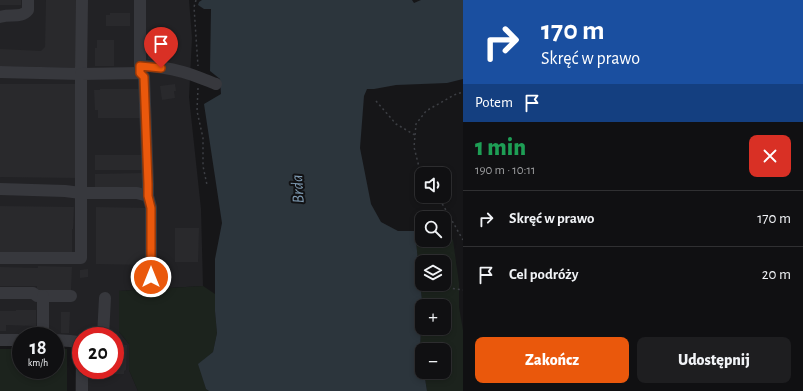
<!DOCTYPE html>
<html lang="pl">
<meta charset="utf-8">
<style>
body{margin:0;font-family:"Alegreya Sans",sans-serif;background:#1e1e20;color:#f1f3f6;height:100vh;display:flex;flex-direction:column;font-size:15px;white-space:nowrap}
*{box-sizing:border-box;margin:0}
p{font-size:13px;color:#9c9d9f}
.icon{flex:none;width:22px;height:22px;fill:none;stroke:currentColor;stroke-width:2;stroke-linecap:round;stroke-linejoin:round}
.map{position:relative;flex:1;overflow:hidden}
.panel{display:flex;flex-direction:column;background:#101012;width:340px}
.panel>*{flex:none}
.top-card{background:#1a4fa0;color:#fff;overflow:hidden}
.tools{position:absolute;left:415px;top:167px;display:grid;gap:8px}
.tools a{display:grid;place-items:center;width:36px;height:36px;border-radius:8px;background:#101012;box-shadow:0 2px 6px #0003,0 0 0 1px #303032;font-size:20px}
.speed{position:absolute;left:12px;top:327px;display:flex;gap:8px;font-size:20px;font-weight:700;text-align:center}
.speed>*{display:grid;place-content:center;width:52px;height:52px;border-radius:50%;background:#101012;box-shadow:0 2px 6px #0003,0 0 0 1px #303032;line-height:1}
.speed small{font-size:10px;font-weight:400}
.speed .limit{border:6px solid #d22;background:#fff;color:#111}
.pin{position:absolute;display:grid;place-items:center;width:34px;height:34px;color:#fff;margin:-41px -17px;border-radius:50% 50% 50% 0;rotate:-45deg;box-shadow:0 0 4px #0007}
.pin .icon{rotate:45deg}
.me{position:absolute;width:44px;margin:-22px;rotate:0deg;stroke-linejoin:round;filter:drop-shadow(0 0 3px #0008)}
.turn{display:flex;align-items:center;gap:14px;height:84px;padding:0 12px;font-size:18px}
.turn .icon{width:52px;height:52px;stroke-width:2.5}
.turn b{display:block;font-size:28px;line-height:34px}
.then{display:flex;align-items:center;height:38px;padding:0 12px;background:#0003;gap:8px;font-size:15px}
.round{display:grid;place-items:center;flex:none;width:42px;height:42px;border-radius:8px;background:#1e1e20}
.overview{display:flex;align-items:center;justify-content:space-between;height:68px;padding:0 12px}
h1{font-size:24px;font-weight:800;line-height:30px;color:#1e9e55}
.cta{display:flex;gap:8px;margin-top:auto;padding:8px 12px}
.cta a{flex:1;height:46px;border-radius:8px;background:#ea580c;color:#fff;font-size:16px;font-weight:800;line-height:46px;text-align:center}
.cta a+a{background:#1e1e20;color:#f1f3f6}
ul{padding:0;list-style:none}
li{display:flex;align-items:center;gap:12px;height:56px;padding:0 12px;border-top:1px solid #303032}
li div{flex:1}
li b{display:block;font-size:15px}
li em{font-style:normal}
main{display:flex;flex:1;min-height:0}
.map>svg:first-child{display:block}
</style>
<main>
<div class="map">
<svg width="463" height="391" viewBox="0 0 463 391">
<rect width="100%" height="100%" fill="#161618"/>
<path fill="#222225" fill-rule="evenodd" d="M0,0H189L192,38L189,97L201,209L203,286L119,291V332L129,344V370L138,391H75L76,345L55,336H21L0,344ZM81,336H115V370H81Z"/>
<g fill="#1c231d" fill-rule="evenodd">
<path d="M422,229V240H444V230L453,240L459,283V307L463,330V391H427L424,372H444V350H422V362L420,353L422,312V328H444V306H422V301L415,231ZM422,262H444V284H422Z"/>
<path d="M203,286L215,294V311L217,333L213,352L199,364L206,389L209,391H138L129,370V344L119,332V291Z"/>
<path d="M0,349H21V370H55V349H67V391H0Z"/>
</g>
<path fill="#2c353c" d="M202,0H412L414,3L421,0H463V79L447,83L396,85L374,89H367L364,96L360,148L371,204L381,222L398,231H415L422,301L420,353L422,362V372H424L427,391H209L206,389L198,364L213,352L217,333L215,311V259L222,223L204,104L221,94L220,79L210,71L211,9H204L198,5L199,2Z"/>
<g fill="#29292c">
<rect x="0" y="0" width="21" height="5"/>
<path d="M46,0H77V68L0,66V49L41,51L45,47Z"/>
<path d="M110,13H130V26H106V15H110Z"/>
<path d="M97,40H114V66H95V48H97Z"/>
<path d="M160,42V59H148L147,43Z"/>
<path d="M0,84H76V178L0,177Z"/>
<path d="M175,84L176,91H174L175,98L162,100L160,86Z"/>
<path d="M100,89H139V95H143L145,118H98V110H95L94,90H100Z"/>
<rect x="95" y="155" width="49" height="15"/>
<path d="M143,173L144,189L95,190V174Z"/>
<path d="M0,206L74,207L73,229H72V254L0,253Z"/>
<path d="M96,207L149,208V265L96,264Z"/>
<path d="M175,228H199L198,262H175Z"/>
<path d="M38,266L72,267L71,290H37V286H0V267L38,268Z"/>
<path d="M88,269V277L80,278V270Z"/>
<path d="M16,310H36V326L6,325V331H0V311H16Z"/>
<path d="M61,312H70L69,333H61Z"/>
<path d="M115,344L127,345L126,370L124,371V374H113V370H115Z"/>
</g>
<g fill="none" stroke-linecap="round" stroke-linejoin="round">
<g stroke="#3d3f44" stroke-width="1.5" stroke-dasharray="2 3" stroke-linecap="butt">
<path d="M196,0L194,7L198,66"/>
<path d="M198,88L197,111L203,138V166L207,185"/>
<path d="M376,101L396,124L415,135"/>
<path d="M422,179L414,147L416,124L426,111L454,95L463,92"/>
<path d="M436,196L443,205L463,240"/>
<path d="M443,287L463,290"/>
</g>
<g stroke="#37383d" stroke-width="12">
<path d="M140,0V73"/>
<path d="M0,17C10,13 21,19 28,10V0"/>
<path d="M140,66C154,66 169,68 183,72C194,75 205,80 216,84"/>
<path d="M0,72L81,74L82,0"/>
<path d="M0,189L65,191L81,193H137L148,196"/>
<path d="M0,258H81V74L140,73L144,77L148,184V196L151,207V277"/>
<path d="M0,293H33L37,296H71"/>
<path d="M43,336V296"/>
<path d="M103,336L105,298"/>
<path d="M0,340H21"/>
<path d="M55,340L70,341L78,342L81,345"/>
<path d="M82,391V370"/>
</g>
</g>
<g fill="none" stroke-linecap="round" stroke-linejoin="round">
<defs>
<path id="route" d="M151,277V208L148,196V184L144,77L140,73V66L161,68"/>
</defs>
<use href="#route" stroke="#983908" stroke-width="10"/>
<use href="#route" stroke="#ea580c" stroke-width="7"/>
</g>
<g text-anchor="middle" stroke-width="4" stroke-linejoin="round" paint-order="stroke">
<g font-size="17" font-style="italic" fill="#7f9bb3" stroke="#111113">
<text transform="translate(297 189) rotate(-93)" y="6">Brda</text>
</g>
</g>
</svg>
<div class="tools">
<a><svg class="icon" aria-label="sound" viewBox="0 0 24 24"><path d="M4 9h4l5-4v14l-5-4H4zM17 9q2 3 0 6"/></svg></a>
<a><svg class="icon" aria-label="search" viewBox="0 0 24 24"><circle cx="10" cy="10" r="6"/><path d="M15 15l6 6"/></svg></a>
<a><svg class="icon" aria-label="layers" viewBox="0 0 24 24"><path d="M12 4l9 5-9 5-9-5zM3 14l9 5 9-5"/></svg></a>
<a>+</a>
<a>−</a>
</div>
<div class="speed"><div>18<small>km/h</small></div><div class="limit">20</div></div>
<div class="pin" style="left:161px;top:68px;background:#d93025"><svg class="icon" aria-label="arrive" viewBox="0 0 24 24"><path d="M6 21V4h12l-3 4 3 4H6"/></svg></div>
<svg class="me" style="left:151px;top:277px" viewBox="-20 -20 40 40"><circle r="17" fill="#ea580c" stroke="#fff" stroke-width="3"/><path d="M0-11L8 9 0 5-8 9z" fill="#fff"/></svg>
</div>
<section class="panel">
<div class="top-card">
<div class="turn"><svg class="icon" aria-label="right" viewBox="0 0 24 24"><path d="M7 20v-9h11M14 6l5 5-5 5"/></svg><div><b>170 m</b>Skręć w prawo</div></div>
<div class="then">Potem<svg class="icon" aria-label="arrive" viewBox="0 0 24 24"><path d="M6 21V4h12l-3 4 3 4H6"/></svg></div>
</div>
<div class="overview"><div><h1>1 min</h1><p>190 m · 10:11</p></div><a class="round" style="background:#d93025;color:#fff"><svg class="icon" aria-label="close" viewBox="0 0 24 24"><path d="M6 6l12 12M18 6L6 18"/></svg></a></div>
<ul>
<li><svg class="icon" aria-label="right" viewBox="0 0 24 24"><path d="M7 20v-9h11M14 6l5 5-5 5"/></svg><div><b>Skręć w prawo</b></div><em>170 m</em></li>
<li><svg class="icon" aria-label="arrive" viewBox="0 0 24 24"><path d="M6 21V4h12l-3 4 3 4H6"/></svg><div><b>Cel podróży</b></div><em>20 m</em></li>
</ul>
<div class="cta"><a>Zakończ</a><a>Udostępnij</a></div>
</section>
</main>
